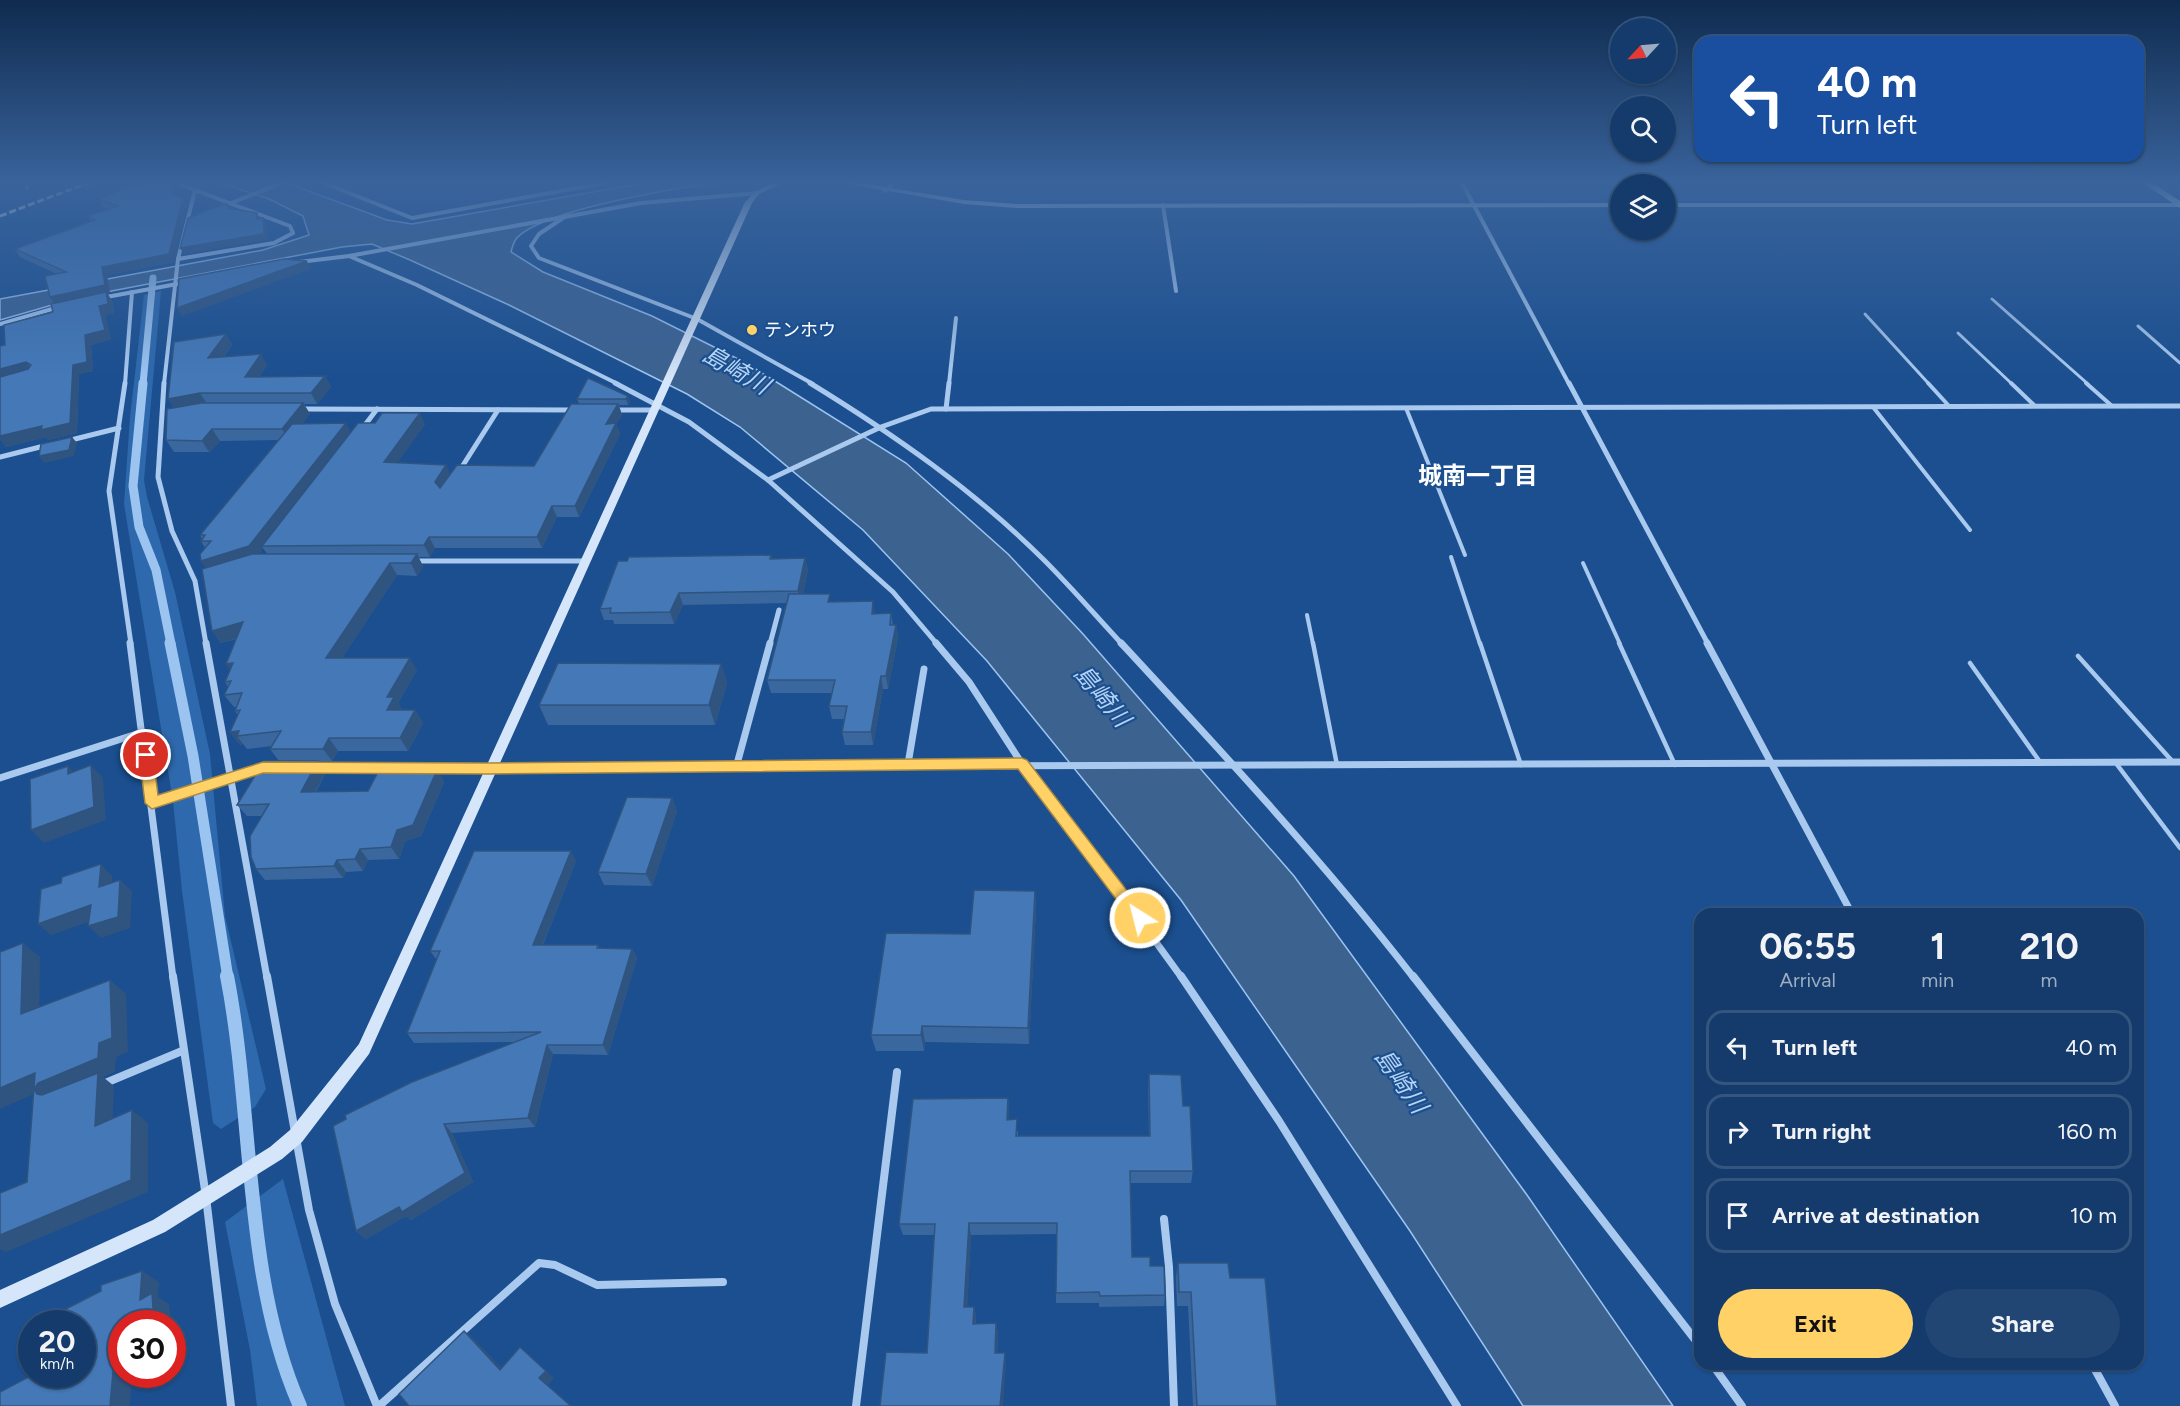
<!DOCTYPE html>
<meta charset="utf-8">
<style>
body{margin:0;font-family:Figtree,"Noto Sans JP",sans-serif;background:#214673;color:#f1f3f6;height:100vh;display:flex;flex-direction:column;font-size:22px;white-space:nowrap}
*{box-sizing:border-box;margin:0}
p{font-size:20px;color:#9dadc1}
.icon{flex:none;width:33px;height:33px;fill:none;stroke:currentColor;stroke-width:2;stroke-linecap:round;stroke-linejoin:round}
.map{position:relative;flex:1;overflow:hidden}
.side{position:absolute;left:1694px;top:908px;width:450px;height:462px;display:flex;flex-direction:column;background:#143b6b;border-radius:18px;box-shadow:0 2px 4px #0004,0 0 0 2px #33557e}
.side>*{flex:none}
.guide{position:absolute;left:1694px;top:36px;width:450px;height:126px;border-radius:18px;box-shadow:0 2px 4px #0004,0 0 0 2px #33557e;background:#1a4fa0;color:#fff;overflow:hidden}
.needle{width:39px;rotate:244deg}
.tools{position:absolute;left:1610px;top:18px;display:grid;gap:12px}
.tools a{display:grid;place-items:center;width:66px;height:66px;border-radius:50%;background:#143b6b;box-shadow:0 2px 4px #0004,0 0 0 2px #33557e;font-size:30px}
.speed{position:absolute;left:18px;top:1310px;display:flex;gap:12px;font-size:30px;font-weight:700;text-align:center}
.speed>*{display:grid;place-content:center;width:78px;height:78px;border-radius:50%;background:#143b6b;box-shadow:0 2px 4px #0004,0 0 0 2px #33557e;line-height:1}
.speed small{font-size:15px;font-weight:400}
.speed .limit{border:9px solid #d22;background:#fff;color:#111}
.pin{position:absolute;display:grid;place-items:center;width:51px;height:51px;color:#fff;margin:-26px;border:3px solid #fff;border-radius:50%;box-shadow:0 2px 6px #0007}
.me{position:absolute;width:66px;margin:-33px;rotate:324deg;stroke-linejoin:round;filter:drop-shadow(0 0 4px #0008)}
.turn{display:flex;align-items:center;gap:21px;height:126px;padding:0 24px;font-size:27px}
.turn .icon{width:78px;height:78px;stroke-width:2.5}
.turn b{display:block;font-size:42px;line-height:51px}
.eta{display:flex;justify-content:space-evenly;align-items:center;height:102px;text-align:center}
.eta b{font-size:36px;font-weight:700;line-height:42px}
.action{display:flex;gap:12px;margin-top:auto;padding:12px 24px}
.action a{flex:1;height:69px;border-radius:36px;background:#ffd166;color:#111;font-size:24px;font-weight:700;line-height:69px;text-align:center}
.action a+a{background:#214673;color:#f1f3f6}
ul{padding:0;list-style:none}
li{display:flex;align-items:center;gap:18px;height:75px;margin:0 12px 9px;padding:0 12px;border:3px solid #33557e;border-radius:18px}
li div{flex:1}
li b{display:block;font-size:22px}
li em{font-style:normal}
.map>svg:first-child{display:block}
</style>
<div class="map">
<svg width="2180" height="1406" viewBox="0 0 2180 1406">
<rect width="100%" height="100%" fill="#1b4f8f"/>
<g fill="#2e69ad">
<path d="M161,291L144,480L147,497L175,592L210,754L225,916L266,1089L255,1107L221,1129L213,1123L182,891L173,801L124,504L130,417L144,295Z"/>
<path d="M283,1179L345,1406H257L250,1350L225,1222Z"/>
</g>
<path fill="#3c6290" stroke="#9cc4f0" stroke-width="1.5" d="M215,181H281L387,220L412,224L655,181H733C691,185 541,209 516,239C514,242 512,248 511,252L543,272L652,316L746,363L906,463L1008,554L1083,634L1294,876L1527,1195L1673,1406H1523L1410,1231L1181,900L987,661L863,530L740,427L687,394L509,305L410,260L372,244L342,247L80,297L0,320V299L263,250L309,235L303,216L269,199Z"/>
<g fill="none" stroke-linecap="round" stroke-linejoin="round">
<path stroke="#9cc4f0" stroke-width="7" d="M143,384L153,278"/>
<path stroke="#9cc4f0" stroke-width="9" d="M143,383L133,486L139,527L156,570L171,644"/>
<path stroke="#9cc4f0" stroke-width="11" d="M170,643L193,756L228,978"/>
<path stroke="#9cc4f0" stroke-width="14" d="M227,976C254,1114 243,1278 300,1406"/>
<g stroke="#a9c9ee" stroke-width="3">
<path d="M170,181L195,190"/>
<path d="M27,189L29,181"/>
<path d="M1992,299L2088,384"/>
<path d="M1865,314L1929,384"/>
<path d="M2138,326L2180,363"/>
<path d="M1958,333L2012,384"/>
</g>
<g stroke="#a9c9ee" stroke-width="4">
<path d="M1928,383L1949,406"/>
<path d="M2011,383L2035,406"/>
<path d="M2086,383L2112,406"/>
<path d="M1873,407L1970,530"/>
<path d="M1406,408L1465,555"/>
<path d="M1451,557L1480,644"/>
<path d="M1583,563L1620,644"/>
<path d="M1307,615L1313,644"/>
</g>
<g stroke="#a9c9ee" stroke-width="4.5">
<path d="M1313,643L1337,765"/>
<path d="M1480,643L1521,765"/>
<path d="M1619,643L1675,765"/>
<path d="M2078,656L2173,762"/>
<path d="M1970,663L2040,762"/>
<path d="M2115,762L2180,848"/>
</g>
<g stroke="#a9c9ee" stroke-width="4">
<path d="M319,181L412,218L616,181"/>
<path d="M1461,181L1569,384"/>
<path d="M195,190L290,226L293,233L274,243L178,259Z"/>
<path d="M885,191L896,181"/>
<path d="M231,203L287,181"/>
<path d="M1163,205L1176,291"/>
<path d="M566,216L539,234L531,246L539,258L697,319L813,384"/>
<path d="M349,256L417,285L618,384"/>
<path d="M299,262L349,256L641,203L757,193"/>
<path d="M101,298L177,284"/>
<path d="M0,324L59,307"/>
<path d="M125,384L132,292"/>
<path d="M164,384L178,259"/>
<path d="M949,384L956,318"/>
</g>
<g stroke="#a9c9ee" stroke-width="5">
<path d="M125,383L109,491L131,644"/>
<path d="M164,383L158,477L172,531L195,581L206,644"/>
<path d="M615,383L689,422L768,480L893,592L937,644"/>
<path d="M810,383C893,434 975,491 1044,560C1071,587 1096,616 1122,644"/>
<path d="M1569,383L1708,644"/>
<path d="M299,409L574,410"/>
<path d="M946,409L949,383"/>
<path d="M614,410H654"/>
<path d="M362,429L377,409"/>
<path d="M67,441L119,428"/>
<path d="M0,457L48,445"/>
<path d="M460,470L498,410"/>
<path d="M768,480L881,427L931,409L2180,406"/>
<path d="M413,561H584"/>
<path d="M770,644L779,610"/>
</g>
<g stroke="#a9c9ee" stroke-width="7">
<path d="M130,643L173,978"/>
<path d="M206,643L267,978"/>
<path d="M936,643L969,682L1022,764L1060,810L1182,978"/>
<path d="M1121,643C1221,751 1323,861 1414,978"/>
<path d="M1707,643L1852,914"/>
<path d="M737,764L770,643"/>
<path d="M908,764L924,669"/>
<path d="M315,768L2180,762"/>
<path d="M0,778L143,732"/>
<path d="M152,803L266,767"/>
</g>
<g stroke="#a9c9ee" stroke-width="8">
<path d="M173,976L206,1197L231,1406"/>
<path d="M267,976L309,1210L335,1304L377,1406"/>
<path d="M1181,976L1279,1121L1457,1406"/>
<path d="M1413,976L1700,1346"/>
<path d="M103,1084L182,1051"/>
<path d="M1164,1219L1169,1267L1174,1406"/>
<path d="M1712,1364L1742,1406"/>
<path d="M2092,1364L2115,1406"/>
<path d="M379,1406L539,1263L555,1265L597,1285L723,1282"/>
<path d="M856,1406L897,1072"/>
</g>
<g fill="#d6e6fa" fill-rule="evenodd">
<path d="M777,181H787L759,194L752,203L369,1054L302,1142L282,1159L165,1232L0,1308V1290L153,1220L270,1147L290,1130L359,1044L745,202L755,192Z"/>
<path d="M831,181H849L964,200L1017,204L1620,203V207L1017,208L964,204Z"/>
<rect x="1665" y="203" width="515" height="4"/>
</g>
<path fill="#f0f6ff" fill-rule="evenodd" d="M2140,181H2150L2180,201V208Z"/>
<path stroke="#fff" stroke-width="3" stroke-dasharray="7 3" stroke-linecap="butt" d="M0,216L93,181"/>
</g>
<g fill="#3a679d" fill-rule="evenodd">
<path d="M174,184L178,191V196L183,198L187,205L174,262L107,275L110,293H107L112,301L114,313L105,315L111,339L91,345L93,371L79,374L77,433L48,440L46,437L6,447L0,439V346L5,345L53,312L54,303L50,297L57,274L20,257L15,249L91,221L88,216L109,209L103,207L98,199Z"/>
<path d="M226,334L232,345L224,357L267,365L259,377L325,376L331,387L317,404H304L310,414L302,423L351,433L425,424L397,463L446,465L450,475L534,466L579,404L577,399L628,396L630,402L628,405H619L622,415L616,424L620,434L579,517H557L542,548H435L430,557H418L423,566L417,576L397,575L342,658L417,670L398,703L402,710H415L423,723L408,751H338L332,761H318L326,772L316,792L368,791L437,770L444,782L421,836L405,841L399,859L368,860L363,871L346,872L343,878L265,880L256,869L262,816H247L237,805L279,761L270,749L272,746L247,749L243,744L240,745L230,732L238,715L235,711L236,707H234L224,695L228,687L225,682L230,670L236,639L221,643L212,631L206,568L201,561L205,548L201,541L202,539L200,535L278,440L220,441L209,452H174L166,440L174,408ZM263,548L267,554H259Z"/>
<path d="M771,555L772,559L805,558L808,570L803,594L875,614L891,613L893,625H896L898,638L888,689H883L873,745H845L842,732L844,719H832L829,706L832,693H771L767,680L787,603L683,605L674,624H614L613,620H604L600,609Z"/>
<path d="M721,664L727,683L715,725H548L539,705Z"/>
<path d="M672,798L677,811L652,886L604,885L598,872Z"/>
<path d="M576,861L543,945H598L599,948L632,949L637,958L608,1055L553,1054L535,1127L452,1133L473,1182L411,1220L406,1216L366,1239L356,1231L346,1119L515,1042L414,1043L407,1033L437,960L430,951Z"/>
<path d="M1035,891L1036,908L1029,1044L925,1042L924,1051H876L871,1035L970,934Z"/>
<path d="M1149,1074L1183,1106L1193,1171L1191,1183H1130L1132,1257L1150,1266L1165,1295L1164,1306L1099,1307V1303H1056V1234L971,1235L967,1307H974L976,1317V1324L996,1323L998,1334L997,1353L1006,1363L927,1353L934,1235H903L899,1224L1008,1098L1009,1111V1120L1018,1132V1136H1149L1148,1087Z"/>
<path d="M1178,1263L1230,1278L1277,1406H1193L1188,1306H1177L1176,1277Z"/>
</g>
<g fill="#305480">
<path d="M174,184L178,191L176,202L172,194Z"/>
<path d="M183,198L187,205L174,262L107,275L110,293H107L112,301L114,313L105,315L111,339L91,345L93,371L79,374L77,433L48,440L46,437L6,447L0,439V436L42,426L55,305L50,297L102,267Z"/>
<path d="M263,218L266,223L267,240L184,254L180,248Z"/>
<path d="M307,261L311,269L182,316L177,308Z"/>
<path d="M226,334L232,345L215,369L208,358Z"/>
<path d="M261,354L267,365L251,388L245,377Z"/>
<path d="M26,362L33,371L0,380V369Z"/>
<path d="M325,376L331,387L317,404L311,393Z"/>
<path d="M200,393L207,404L175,410L168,399Z"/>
<path d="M628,396L630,402L628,405L626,399Z"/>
<path d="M303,403L310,414L289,440L282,429Z"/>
<path d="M618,404L622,415L616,424L620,434L579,517L575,506L606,424Z"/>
<path d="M420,413L425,424L390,473L384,462Z"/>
<path d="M346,423L352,434L262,546L263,548L256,558L209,572L201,561Z"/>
<path d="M212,429L220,441L209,452L202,441Z"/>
<path d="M72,437L77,443L74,456L44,463L39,456Z"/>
<path d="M446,465L451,476L440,493L435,482Z"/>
<path d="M552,506L557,517L542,548L537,537Z"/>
<path d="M429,537L435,548L430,557L424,545Z"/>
<path d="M417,554L423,566L417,576L411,563Z"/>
<path d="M805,558L808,570L801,603L798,591Z"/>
<path d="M390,563L397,575L334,670L326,658Z"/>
<path d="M679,593L683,605L674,624L670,612Z"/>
<path d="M873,601L875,614H872Z"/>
<path d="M243,622L251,634L221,643L212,631Z"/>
<path d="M896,625L898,638L888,689L886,676Z"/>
<path d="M410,658L417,670L398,703L402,709L395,723L387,710V697Z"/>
<path d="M233,663L235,677L226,664Z"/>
<path d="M721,664L727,683L715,725L709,705Z"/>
<path d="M881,676L883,689L873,745L871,732Z"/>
<path d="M415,710L423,723L408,751L400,738Z"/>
<path d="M239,731L237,736L243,744L240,745L230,732Z"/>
<path d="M329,738L338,751L332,761L323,749Z"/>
<path d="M318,761L326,772L309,803L301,792Z"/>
<path d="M91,765L103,778L106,820L44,843L31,830Z"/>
<path d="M68,766L80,779L68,774Z"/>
<path d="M437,770L444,782L421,836L405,841L399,859L391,847L397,830Z"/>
<path d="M672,798L677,811L652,886L646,874Z"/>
<path d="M360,849L368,860L363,871L355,859Z"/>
<path d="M571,851L576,861L539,954L533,945Z"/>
<path d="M337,860L346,872L343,878L334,866Z"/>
<path d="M101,864L112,876V899L99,887Z"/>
<path d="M120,880L132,891L130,928L101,938L88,926Z"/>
<path d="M1035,891L1036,908L1029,1044L1028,1028Z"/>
<path d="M91,905L103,917L51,935L38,924Z"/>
<path d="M23,943L40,957L39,1028L21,1014Z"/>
<path d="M632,949L637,958L608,1055L603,1045Z"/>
<path d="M110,980L126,994L128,1052L116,1057L115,1072L103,1077L114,1086L112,1138L56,1096L37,1094L36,1093L0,1109V1088L99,1043Z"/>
<path d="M922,1026L925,1042L924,1051L921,1035Z"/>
<path d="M547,1045L553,1054L535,1127L528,1118Z"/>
<path d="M1008,1098L1009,1111V1132L1007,1120Z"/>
<path d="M132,1110L148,1123V1192L6,1252L0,1249V1235Z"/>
<path d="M444,1124L452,1133L473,1182L411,1220L406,1216L366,1239L356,1231Z"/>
<path d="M969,1223L971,1235L967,1317L964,1307Z"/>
<path d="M142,1271L159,1282L158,1297L169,1304L171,1323H154L140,1300Z"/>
<path d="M974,1307L976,1317L975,1334L973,1324Z"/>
<path d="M996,1323L998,1334L997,1363L995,1353Z"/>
<path d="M464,1331L474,1339L510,1377L500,1370Z"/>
<path d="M520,1347L554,1378L548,1385L539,1378Z"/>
<path d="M1005,1353L1006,1363L1003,1406H1000Z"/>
<path d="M122,1357V1374H132L130,1406H110L114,1361Z"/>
</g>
<g fill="#4478b7" stroke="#305480" stroke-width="1.5">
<path d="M146,181H166L174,184L172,194L183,198L169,254L102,267L105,285L50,297L45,276L66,272L15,249L95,220L88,216L118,206L98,199Z"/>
<path d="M227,204L229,208L257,213V219L263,218L264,234L180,248L188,218L216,207Z"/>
<path d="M284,259L307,261L177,308L179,279Z"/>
<path d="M106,292L108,304L99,306L105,330L85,335L87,362L73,365L70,423L41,430L42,426L0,436V377L28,369L31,365L26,362L0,369V346L5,345L4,325L53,312L51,304Z"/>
<path d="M226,334L208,358L261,354L245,377L325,376L311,393H200L168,399L174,342Z"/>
<path d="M588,378L628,396L626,399H577Z"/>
<path d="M201,403H303L282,429H212L202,441L166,440L167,409Z"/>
<path d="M571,404H618L606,424L616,423L575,506H552L537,537H429L424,545L262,546L358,423H375L382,413H420L384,462L446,465L435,482L440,488L457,465L534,466Z"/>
<path d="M346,423L249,546L201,561L200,554L211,541H201L205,535H200L292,424Z"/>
<path d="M72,437L69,450L39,456L41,444Z"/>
<path d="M252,554H417L411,563H390L326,658H410L387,697H394L387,710H415L400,738H329L323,749H270L281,731L237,736L239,731L230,732L240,710L235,711L242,693L224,695L231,681L225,682L233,663L226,664L243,622L212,631L202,569Z"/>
<path d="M771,555L770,559L805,558L798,591L679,593L670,612L610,613L611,608L600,609L618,561H627L629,557Z"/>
<path d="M789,594H830L828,602L873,601L872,614L891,613L890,625H896L886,676H881L871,732H842L847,706H829L835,680H767Z"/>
<path d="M558,663L721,664L709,705H539Z"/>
<path d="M264,761H318L301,792L368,791L378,772L437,770L413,825L397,830L391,847L360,849L355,859L337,860L334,866L256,869L251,857L250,836L269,804L237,805Z"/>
<path d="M91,765L94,807L31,830L30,779L68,766V774Z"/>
<path d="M627,797L672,798L646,874L598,872Z"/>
<path d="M474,851H571L533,945H598L597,948L632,949L603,1045H547L528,1118L444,1124L465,1173L402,1212L399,1207L356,1231L333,1126L346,1119L345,1115L412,1082L541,1032L407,1033L440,951H430Z"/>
<path d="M101,864L99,887L120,880L118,917L88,926L91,905L38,924L41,889L61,883L62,877Z"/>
<path d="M974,890L1035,891L1028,1028L922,1026L921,1035H871L886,933L970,934Z"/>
<path d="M23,943L21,1014L110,980L112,1038L99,1043L98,1058L38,1083L34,1089L37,1094L42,1095L98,1073L95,1126L132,1110L131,1180L0,1235V1193L27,1182L35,1073L0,1088V952Z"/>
<path d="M1149,1074L1181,1075L1183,1106H1190L1193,1171H1130L1132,1257H1150V1266H1164L1165,1295L1100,1296L1099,1292L1056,1293L1057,1223H969L964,1307H974L973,1324L996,1323L995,1353H1005L1000,1406H880L886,1352L927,1353L935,1224H899L913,1099L1008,1098L1007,1120L1017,1119L1016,1136H1150Z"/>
<path d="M1178,1263H1228L1230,1278H1265L1277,1406H1197L1191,1292H1179Z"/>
<path d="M142,1271L140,1300L152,1293L154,1323H122V1357L114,1361L110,1406H0V1392L34,1374H82V1323H61L60,1312L101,1291V1285Z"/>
<path d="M464,1331L500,1370L520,1347L546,1371L539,1378L571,1406H409L399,1394Z"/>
</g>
<linearGradient id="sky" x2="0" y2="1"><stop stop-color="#0f2b4f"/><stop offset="0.48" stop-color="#39639b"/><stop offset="1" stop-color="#39639b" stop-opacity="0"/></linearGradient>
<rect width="2180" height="378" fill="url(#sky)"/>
<path fill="#ffd166" stroke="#a68842" stroke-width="1.5" d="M146,750L153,755L158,795L263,762L489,763L1022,758L1027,760L1148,918L1146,923H1134L1018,769L489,774L263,773L152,809L145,803L139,755Z"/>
<circle fill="#ffd166" stroke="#1b4f8f" stroke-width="2" cx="752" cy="330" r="6"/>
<g text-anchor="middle" stroke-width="4.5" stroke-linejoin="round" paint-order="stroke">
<g font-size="18" fill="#fff" stroke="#1b4f8f" text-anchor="start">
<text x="764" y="336">テンホウ</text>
</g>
<g font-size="24" font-style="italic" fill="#b5d3f5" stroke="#1b4f8f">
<text transform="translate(736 370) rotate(30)" y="8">島崎川</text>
<text transform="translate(1102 696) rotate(50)" y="8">島崎川</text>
<text transform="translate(1401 1081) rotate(55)" y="8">島崎川</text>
</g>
<g font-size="24" font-weight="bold" fill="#fff" stroke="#1b4f8f">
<text x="1478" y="484">城南一丁目</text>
</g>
</g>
</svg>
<div class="tools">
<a><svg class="needle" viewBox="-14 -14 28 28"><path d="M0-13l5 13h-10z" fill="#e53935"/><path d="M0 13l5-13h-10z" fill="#9dadc1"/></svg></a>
<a><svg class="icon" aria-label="search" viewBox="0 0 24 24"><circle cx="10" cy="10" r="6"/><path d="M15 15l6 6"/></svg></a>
<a><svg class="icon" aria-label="layers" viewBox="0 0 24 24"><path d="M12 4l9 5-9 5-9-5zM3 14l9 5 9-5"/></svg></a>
</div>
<div class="speed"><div>20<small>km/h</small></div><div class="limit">30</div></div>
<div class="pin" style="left:146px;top:755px;background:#d93025"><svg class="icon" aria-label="arrive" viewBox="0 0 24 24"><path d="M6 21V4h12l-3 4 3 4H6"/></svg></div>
<svg class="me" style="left:1140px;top:918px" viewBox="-20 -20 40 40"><circle r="17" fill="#ffd166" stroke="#fff" stroke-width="3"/><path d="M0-11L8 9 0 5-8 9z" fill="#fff"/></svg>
<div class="guide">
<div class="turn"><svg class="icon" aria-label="left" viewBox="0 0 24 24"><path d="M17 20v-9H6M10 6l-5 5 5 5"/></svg><div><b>40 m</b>Turn left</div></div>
</div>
<section class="side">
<div class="eta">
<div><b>06:55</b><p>Arrival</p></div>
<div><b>1</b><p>min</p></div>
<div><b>210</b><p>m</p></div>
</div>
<ul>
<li><svg class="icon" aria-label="left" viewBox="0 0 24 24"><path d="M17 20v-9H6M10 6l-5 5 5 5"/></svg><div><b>Turn left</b></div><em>40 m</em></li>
<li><svg class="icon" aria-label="right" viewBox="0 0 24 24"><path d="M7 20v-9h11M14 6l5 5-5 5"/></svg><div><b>Turn right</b></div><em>160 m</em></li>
<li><svg class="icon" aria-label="arrive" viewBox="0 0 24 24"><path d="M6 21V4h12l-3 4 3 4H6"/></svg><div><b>Arrive at destination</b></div><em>10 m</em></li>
</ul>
<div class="action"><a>Exit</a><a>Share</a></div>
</section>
</div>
